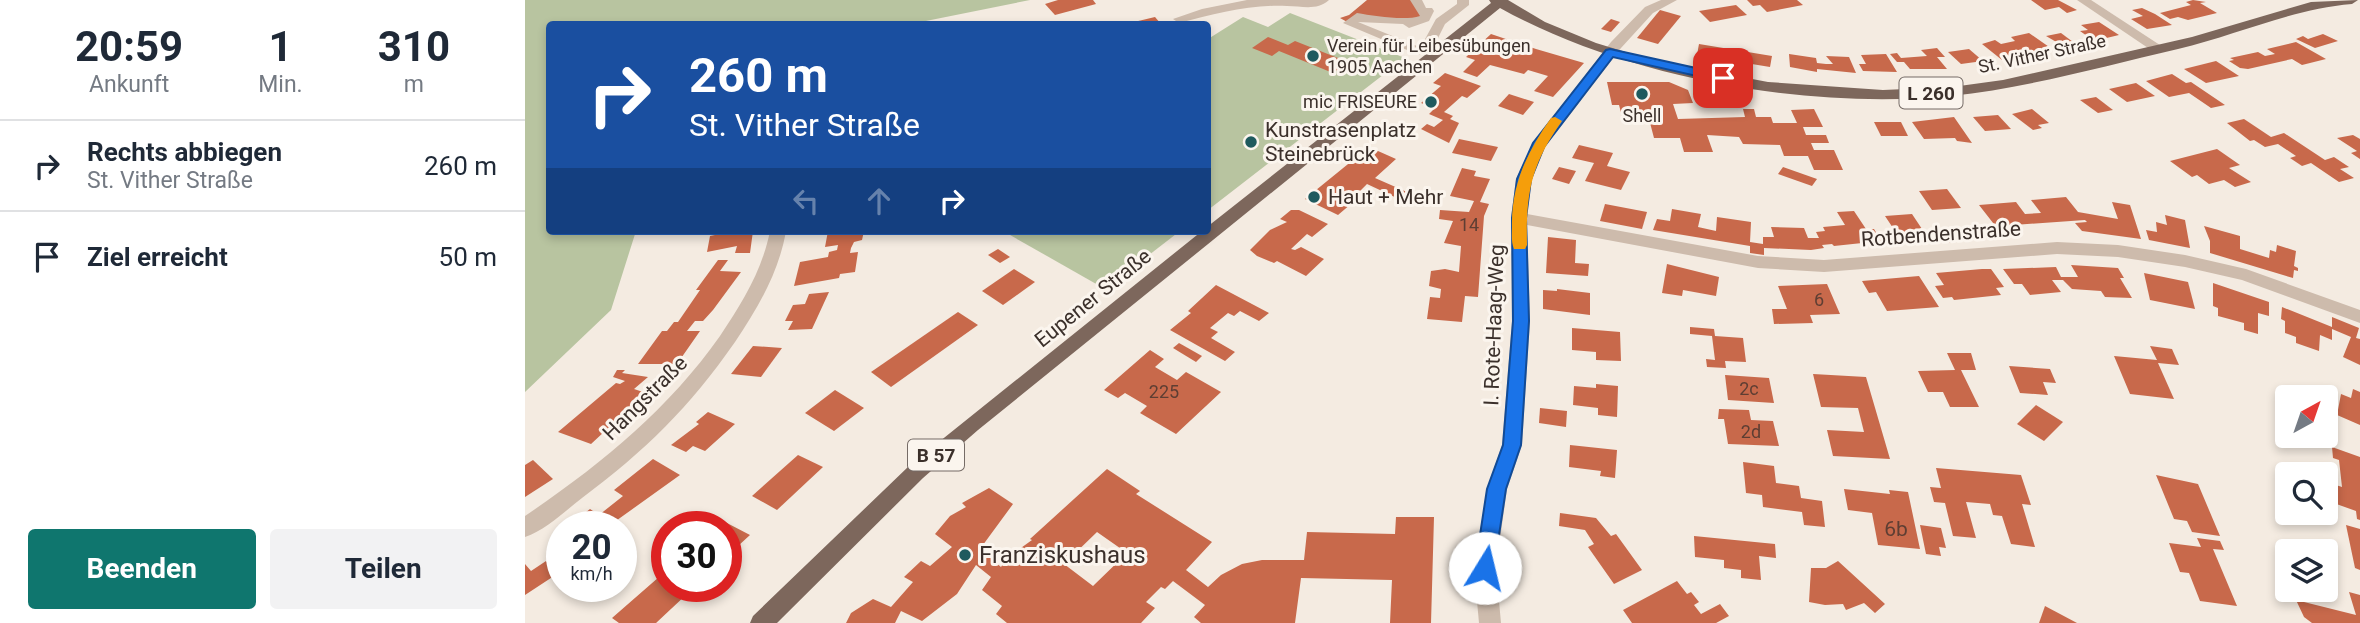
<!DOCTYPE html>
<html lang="de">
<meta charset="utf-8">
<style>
body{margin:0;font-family:Roboto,sans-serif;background:#f2f2f3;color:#1f2937;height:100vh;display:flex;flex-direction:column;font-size:26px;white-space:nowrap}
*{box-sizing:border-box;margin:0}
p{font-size:23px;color:#747a83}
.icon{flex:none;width:38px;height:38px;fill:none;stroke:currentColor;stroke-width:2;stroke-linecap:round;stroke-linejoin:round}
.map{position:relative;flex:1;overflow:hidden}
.details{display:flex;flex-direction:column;background:#fff;width:525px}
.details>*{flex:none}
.guide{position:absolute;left:21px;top:21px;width:665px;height:214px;border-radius:7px;box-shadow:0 4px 10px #0003;background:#1a4fa0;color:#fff;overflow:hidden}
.needle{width:46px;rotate:40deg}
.tools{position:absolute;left:1750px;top:385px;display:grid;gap:14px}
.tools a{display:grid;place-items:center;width:63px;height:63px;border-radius:7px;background:#fff;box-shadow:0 4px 10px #0003;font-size:35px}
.speed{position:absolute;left:21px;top:511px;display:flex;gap:14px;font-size:35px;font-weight:700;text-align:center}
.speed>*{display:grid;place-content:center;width:91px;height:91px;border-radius:50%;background:#fff;box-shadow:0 4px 10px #0003;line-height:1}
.speed small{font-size:18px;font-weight:400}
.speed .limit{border:10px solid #d22;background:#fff;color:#111}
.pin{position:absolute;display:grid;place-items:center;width:60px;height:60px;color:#fff;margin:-30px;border-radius:14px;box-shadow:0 4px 10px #0006}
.me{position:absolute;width:77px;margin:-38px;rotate:9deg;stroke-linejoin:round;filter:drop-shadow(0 0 5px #0008)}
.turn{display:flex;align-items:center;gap:24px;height:147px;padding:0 28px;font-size:32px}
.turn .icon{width:91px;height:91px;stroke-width:2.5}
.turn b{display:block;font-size:49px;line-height:60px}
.lanes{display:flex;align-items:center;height:66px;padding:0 28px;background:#0003;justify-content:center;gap:35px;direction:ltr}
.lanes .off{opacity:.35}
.eta{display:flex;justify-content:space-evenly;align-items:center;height:119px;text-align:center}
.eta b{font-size:42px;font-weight:700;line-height:49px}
.button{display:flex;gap:14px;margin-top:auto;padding:14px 28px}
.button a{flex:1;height:80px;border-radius:7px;background:#0f766e;color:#fff;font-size:28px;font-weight:700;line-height:80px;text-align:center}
.button a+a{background:#f2f2f3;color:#1f2937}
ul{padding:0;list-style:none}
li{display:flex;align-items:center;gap:21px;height:91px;padding:0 28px;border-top:2px solid #e0e1e3}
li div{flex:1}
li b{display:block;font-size:26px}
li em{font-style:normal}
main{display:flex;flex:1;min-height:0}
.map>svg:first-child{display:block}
</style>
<main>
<section class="details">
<div class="eta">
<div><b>20:59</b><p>Ankunft</p></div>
<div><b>1</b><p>Min.</p></div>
<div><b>310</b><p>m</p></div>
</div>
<ul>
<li><svg class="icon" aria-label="right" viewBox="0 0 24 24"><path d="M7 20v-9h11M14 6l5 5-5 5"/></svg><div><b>Rechts abbiegen</b><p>St. Vither Straße</p></div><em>260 m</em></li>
<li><svg class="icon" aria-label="arrive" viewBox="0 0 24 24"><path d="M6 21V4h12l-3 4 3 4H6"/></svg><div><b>Ziel erreicht</b></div><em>50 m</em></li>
</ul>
<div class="button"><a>Beenden</a><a>Teilen</a></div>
</section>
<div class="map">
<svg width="1835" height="623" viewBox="0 0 1835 623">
<rect width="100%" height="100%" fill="#f4ebe1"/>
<g fill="#b8c4a0">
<path d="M0,0H505L386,24H24V231H111L86,310L0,392Z"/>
<path d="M765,13L880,58L683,210V39L718,17L743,27Z"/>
<path d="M478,231H655L580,289Z"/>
</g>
<g fill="#c8694b" fill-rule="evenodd">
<path d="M533,0H568L571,4L530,15L520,4Z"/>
<path d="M842,0H891L897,12L895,17L888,20H845L824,23L815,18L824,15Z"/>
<path d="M1222,0H1272L1278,5L1242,12L1235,5L1228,6Z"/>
<path d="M1506,0H1533L1552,10L1542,13L1534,7L1520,10Z"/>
<path d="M1668,0L1681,2L1675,3L1692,13L1663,20L1653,17L1645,19L1635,13L1666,5L1661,2Z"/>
<path d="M1211,5L1222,15L1185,22L1174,11Z"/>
<path d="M1617,8L1630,14L1647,25L1622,29L1606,19L1618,16L1607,10Z"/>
<path d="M1135,10L1156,16L1133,44L1112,38Z"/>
<path d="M630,17L636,24L609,22Z"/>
<path d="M1086,19L1095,22L1086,32L1076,29Z"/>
<path d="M1574,22L1594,35L1569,41L1555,31L1563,30L1556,25Z"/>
<path d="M1504,33L1527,49L1500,55L1493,50L1486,51L1493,57L1477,60L1457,44L1470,40L1476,44L1490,41L1486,37Z"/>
<path d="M1536,33L1552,45L1540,47L1521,36Z"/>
<path d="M966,34L1011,49L1059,63L1028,97L1009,91L1023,76L1003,70L999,74L965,65L952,77L938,72L950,60L941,57Z"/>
<path d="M1798,34L1813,41L1790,48L1771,39L1778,36L1783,39Z"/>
<path d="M743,37L763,45L770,41L823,62L808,73L754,51L747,56L727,48Z"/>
<path d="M1771,42L1801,59L1777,65L1767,59L1723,69L1715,68L1704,61L1709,60L1705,58L1733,52L1740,56L1750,54L1742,49Z"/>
<path d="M1174,44L1247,56L1245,67L1172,55Z"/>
<path d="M1412,48L1420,57H1412L1422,69H1385L1379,62H1372L1365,54L1372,53L1376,58L1402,56L1396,50Z"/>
<path d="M1444,49L1458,61L1436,64L1423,52Z"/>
<path d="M1264,54L1291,58L1292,63L1301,64H1308L1301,56L1324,57L1331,73L1292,69V72L1265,67Z"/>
<path d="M1361,54L1372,72L1338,71L1334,64H1341L1336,55Z"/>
<path d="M1691,61L1714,76L1681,83L1659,69Z"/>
<path d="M920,73L956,86L942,98L937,96L919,112L928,116L925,119L934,123L924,143L896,129L902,124L909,127L918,120L904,114L910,108L896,103L916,86L908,83Z"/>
<path d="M1647,74L1661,83L1666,82L1700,105L1686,108L1664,93L1644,97L1621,81Z"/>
<path d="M1082,82H1144L1163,90L1168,103L1148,104L1153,119L1220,117L1218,109H1229L1231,117H1246L1248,123H1272L1266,110L1289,109L1298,127H1278L1281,135H1301L1304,143H1286L1289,150H1309L1318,170H1289L1283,156H1259L1255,145L1218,144L1214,137L1182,135L1188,152H1159L1155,138H1129L1124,119L1098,120L1094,105H1087Z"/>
<path d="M1611,83L1630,96L1602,102L1584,89Z"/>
<path d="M984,94L1009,102L998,115L973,106Z"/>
<path d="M1571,97L1588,110L1573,113L1555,100Z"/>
<path d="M1507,109L1524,123L1513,125L1517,128L1508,130L1487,114Z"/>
<path d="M1473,115L1486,129L1460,131L1448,117Z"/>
<path d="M1429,117L1447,143L1432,141L1430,138L1399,139L1387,122Z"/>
<path d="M1719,119L1746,137L1759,133L1800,160L1809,157L1824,167L1815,169L1829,178L1814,182L1786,163L1777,166L1765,158L1771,156L1753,144L1740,147L1729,140L1725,141L1702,123Z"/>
<path d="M1349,122H1376L1383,136H1356Z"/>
<path d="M1828,135L1835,139V159L1826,153L1832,151L1812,138Z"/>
<path d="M934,139L973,147L966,161L927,153Z"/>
<path d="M1054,145L1088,153L1082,166L1105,172L1096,190L1060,181L1069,163L1047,158Z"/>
<path d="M844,147L871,159L850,178L882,192L874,199L842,184L831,195L833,198L813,215L780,199Z"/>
<path d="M1692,149L1715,165L1704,168L1726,182L1710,187L1699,180L1684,184L1672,175L1667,177L1645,161Z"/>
<path d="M1034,167L1051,171L1044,184L1027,179Z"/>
<path d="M1258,167L1292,179L1287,186L1253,174Z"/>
<path d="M937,168L951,171L949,176L965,179L955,202L964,204L959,216L953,297L940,296L937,322L902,319L905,297L915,298L916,289L904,286L906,271L920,269L934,272L936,246L919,243L928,221L914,219L915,210L944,212L949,201L925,196Z"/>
<path d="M1422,189L1436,208L1407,210L1394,191Z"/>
<path d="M1541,197L1553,212L1593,219L1587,202L1605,205L1616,239L1557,231L1550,223L1562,222L1560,220L1475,226L1483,237L1462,239L1455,229L1472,228L1454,205L1491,202L1500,214L1516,213L1506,200Z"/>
<path d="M1080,204L1122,212L1117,229L1075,221Z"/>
<path d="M1147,209L1176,214L1173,227L1191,231L1192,217L1226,222L1225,242L1238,244V237H1249L1246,227L1279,228L1283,238H1294L1291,232L1300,231L1298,227L1320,225L1312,212L1329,211L1341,229H1349L1356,241L1309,246L1307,244L1297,245L1299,248L1286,250L1239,248V255L1225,253V246L1128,230L1132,219L1145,221Z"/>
<path d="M766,210H774L803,224L787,237L782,234L766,249L770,250L776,247L799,259L781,276L752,261L749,263L732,256L725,250L745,230L762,222L755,219Z"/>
<path d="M1387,214L1403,238L1376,240L1379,245L1368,246L1362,235L1372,234L1360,216Z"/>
<path d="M1640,215L1660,220L1665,248L1624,240L1621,230L1632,232L1631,222L1642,225Z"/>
<path d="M1679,226L1715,236V249L1744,258L1745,250L1751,252L1752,245L1771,251L1769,266L1773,268V271L1769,270L1768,278L1685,253V241Z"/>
<path d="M1419,230L1428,242L1417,243L1409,231Z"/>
<path d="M210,231H228L225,253H210L212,246L182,252L185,236Z"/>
<path d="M303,231H339L337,240L329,242L326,248L325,253L333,252L330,272L315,274L314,278L269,286L275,262L303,257L304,252L312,250L313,245L300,247Z"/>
<path d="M1023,237L1051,240L1050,263L1064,264L1063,276L1021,273Z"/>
<path d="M473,249L485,257L475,263L463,255Z"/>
<path d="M193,260H203L195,271L216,272L188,310L178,321H170L162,331H175L152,364H113L137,331H142L149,322H153L175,290H171Z"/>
<path d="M1142,264L1194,277L1191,296L1158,290L1157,296L1137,293Z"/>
<path d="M1546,265L1593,268L1599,278H1595L1607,298L1580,297L1576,291L1547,289L1538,280H1527L1536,292L1505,295L1497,284H1489L1478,269L1531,267L1536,277H1553Z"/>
<path d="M489,269L510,282L478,305L457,291Z"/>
<path d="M1457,269H1466L1479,287L1471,288L1476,295L1429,300L1427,297L1418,298L1410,286L1419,285L1411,273Z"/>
<path d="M1619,273L1663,282L1670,309L1625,300Z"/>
<path d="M1394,276L1414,307L1362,311L1351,292L1344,293L1337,281Z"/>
<path d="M1688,283L1744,302V316L1733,313V334L1719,330V323L1693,316V308L1688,306Z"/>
<path d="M1302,284L1315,314L1285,315L1288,323L1249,324L1247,309H1262L1253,286Z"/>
<path d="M691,285L744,313L734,321L715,311L709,316L703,313L685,328L693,332L686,338L710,352L700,361L645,330L666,313L663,311Z"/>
<path d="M1032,289L1065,293V315L1018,309V290L1032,291Z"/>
<path d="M304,292L287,329L263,330L268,321H260L268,305L280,304L284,294Z"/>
<path d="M1757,307L1807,327V340L1795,335L1794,351L1771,343V337L1760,333V321L1756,319Z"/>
<path d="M433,312L453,325L366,387L346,372Z"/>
<path d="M1807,317L1834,328L1831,338L1835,339V365L1818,357L1826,337L1807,329Z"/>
<path d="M1165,327L1189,329L1190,336L1218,338L1221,362L1200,361L1201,368L1182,367L1181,359L1190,360L1187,336L1165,334Z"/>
<path d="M1047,328L1095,332L1096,361L1071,360V352L1047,350Z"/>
<path d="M654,343L677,356L671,362L648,348Z"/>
<path d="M228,346L257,348L236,377L206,374Z"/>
<path d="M1625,346L1647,349L1654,365L1633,363L1649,399L1605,394L1589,356L1632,360Z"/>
<path d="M625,350L639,359L630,367L652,380L661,372L696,392L651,434L615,413L622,406L600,393L593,398L579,390Z"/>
<path d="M1422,353H1446L1451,370H1436L1454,407H1425L1418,392H1403L1393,371L1430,370Z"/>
<path d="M1484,366L1525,369L1531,383L1518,382L1523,395L1495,393Z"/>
<path d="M92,370H100L97,373L123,377L109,389L121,393L66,444L33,432L91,383L95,384L100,381L88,377Z"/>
<path d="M1288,374L1341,377L1365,459L1308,456L1302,430L1339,432L1333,408L1296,407Z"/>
<path d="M1200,375L1244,378L1249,403L1203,400Z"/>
<path d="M1071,384L1093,386L1092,417L1073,415V408L1048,405L1049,386L1071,388Z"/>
<path d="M1828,389L1835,392V425L1812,415L1816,394L1826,398Z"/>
<path d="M310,390L339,408L309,431L280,413Z"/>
<path d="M1511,405L1538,422L1519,441L1492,424Z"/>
<path d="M1015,408L1042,411L1041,427L1014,423Z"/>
<path d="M1194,409L1224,410L1226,420L1248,421L1254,446L1203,444L1199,419H1193Z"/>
<path d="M183,412L210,424L180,451L168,446L161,452L146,445L174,424L171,422Z"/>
<path d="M1045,445L1092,450L1090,478L1075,476L1076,471L1044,467Z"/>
<path d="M1807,447L1835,457V520L1832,519L1831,511L1803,501L1802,482L1817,487L1814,460L1808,458Z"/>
<path d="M273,455L298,467L252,510L227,496Z"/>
<path d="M128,459L155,475L88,523L94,527H42L65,509L74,515L98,496L89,490Z"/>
<path d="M8,460L28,479L0,497V465Z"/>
<path d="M1218,462L1249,466L1251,483L1274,486L1276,498L1297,501L1300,527L1279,525L1277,512L1238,507L1237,495L1221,493Z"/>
<path d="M1411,468L1496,475L1506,505L1497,504L1510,547L1486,544L1477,516L1468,515L1465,504L1441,502L1451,538L1428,536L1420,503L1409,502L1405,487L1416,488Z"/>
<path d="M582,469L615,491L611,494L687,542L661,570L683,587L696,575L717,564L737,560H779L782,532L870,534L871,517H909L906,623H865L867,580L776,578L770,623H676L669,617L680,605L648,581L640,589L636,587L621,602L630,608L616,623H482L471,614L477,606L457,590L466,577L451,565L432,594L397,621L376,611L370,623H321L326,613L348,599L366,607L388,582L379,577L396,561L405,566L427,547L410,534L425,516L441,507L437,503L464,488L488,504L455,549L476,567L482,558L507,540L505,539ZM572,532L602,553L568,586L539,564Z"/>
<path d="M1631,475L1673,484L1695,536L1667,532L1662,521L1649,519Z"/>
<path d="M1319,489L1365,494L1364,490L1383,492L1395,549L1353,545L1347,513L1323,510Z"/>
<path d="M1035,513L1071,518L1086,536L1091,534L1117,570L1089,584L1063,547L1069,544L1060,530L1034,526Z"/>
<path d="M200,522L225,535L201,557V527H195Z"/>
<path d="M1395,525L1416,528L1421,548L1414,547L1416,556L1401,554Z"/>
<path d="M1821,525L1835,529V570L1830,568Z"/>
<path d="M1169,536L1250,544L1251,558L1234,556L1236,580L1216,578V570L1199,568V560L1170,557Z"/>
<path d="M1672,538L1695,541L1699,550L1688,549L1712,606L1675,601L1664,573L1655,572L1644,543L1676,547Z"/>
<path d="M21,561L32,574L0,595V564L6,571Z"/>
<path d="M1313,561L1360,604L1350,613L1339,603L1321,610L1318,604L1300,605L1284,602L1286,568H1301Z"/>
<path d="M134,577L142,582V586H149L162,594L131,623H94L87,618Z"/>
<path d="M1152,581L1162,594L1166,592L1174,602L1169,605L1176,614L1195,604L1204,616L1191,623H1107L1098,610Z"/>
<path d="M1824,592L1835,595V623H1787L1779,617L1771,600L1831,615Z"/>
<path d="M1520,606L1552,623H1514Z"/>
</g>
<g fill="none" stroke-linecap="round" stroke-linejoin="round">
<g fill="#cdbbac" fill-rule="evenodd">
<path d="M722,0H804C792,11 777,6 762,6C725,4 690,14 654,23L648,19L677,9Z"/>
<path d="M885,0H897L901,8H907L909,11L904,21L884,28L878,24L833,22L892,46L899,41L911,19L932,4V0H944V5L920,24L909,46L894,55L818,23L832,13C849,16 880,21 895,16Z"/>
<path d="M1136,0H1152L1128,13L1096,48L1020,147L1007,179L1002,214L1233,256L1299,260L1532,242L1593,245L1660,255L1721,269L1835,310V323L1717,280L1660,267L1593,257L1532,254L1299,272L1233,268L1002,225L1005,321L997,445L982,489L971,568L976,623H954L949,568L962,489L977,445L987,321L986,218L991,179L1008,143L1086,42L1120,7Z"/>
<path d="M1552,0H1566L1641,49L1639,52H1629Z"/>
<path d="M245,231H261C254,272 233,308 210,342C164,408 121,450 57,498C40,511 21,530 0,537V516C75,465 142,411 195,336C217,303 237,271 245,231Z"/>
</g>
<path fill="#7d675c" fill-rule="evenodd" d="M964,0H983L1020,22L1071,43L1127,60L1243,82L1358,90L1427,87L1478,80L1667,37L1786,2L1833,0L1827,4C1767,9 1712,35 1653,49C1579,66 1502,88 1426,96C1282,110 1101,78 975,8L453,430L398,478L252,623H225L228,616L384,466L677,231H682V227L966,3Z"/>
</g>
<path fill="#1a73e8" stroke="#114b97" stroke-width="2" d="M1085,49L1198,74L1204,78L1198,82L1088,57L1019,147L1006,179L1001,218L1004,321L996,445L981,489L969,568L967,574L960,577L953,574L950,568L962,489L978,445L988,321L987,218L992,179L1008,143L1081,50Z"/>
<path fill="#f59e0b" d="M1030,117L1037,121C1006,165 1001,192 1002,245L1000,249H989C986,242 987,234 987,227C986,185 1002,152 1026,118Z"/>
<g fill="#1f5a5e" stroke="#fbf5ee" stroke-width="2.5">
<circle cx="788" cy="56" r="7"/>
<circle cx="1117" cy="94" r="7"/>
<circle cx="906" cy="102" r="7"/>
<circle cx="726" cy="142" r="7"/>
<circle cx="789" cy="197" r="7"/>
<circle cx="440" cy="555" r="7"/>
</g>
<g text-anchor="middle" stroke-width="6" stroke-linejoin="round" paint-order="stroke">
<g font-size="18" fill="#3b302b" stroke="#fbf5ee" text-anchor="start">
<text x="802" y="52">Verein für Leibesübungen<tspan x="802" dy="21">1905 Aachen</tspan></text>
<text x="892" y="108" text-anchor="end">mic FRISEURE</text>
<text x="1117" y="122" text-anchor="middle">Shell</text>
</g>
<g font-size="18" fill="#3b302b" stroke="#fbf5ee">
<text transform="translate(1517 54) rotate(-12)" y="6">St. Vither Straße</text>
</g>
<g font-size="18" fill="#5e3e33">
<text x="944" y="231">14</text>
<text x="1294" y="306">6</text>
<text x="1224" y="395">2c</text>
<text x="639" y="398">225</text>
<text x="1226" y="438">2d</text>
</g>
<g fill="#fbf5ee" stroke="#756b66" stroke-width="2">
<rect x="1374.5" y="77.5" width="63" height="31" rx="5"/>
<rect x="383" y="439.5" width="56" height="31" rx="5"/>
</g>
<g font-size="19" font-weight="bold" fill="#3b302b">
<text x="1406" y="100">L 260</text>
<text x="411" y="462">B 57</text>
</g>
<g font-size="21" fill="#3b302b" stroke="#fbf5ee" text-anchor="start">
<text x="740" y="137">Kunstrasenplatz<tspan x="740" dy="24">Steinebrück</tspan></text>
<text x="803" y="204">Haut + Mehr</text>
</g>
<g font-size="21" fill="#3b302b" stroke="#fbf5ee">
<text transform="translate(1416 234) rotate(-4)" y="7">Rotbendenstraße</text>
<text transform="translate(568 298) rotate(-39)" y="7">Eupener Straße</text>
<text transform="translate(969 325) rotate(-88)" y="7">I. Rote-Haag-Weg</text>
<text transform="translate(120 398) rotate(-45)" y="7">Hangstraße</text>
</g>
<g font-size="21" fill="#5e3e33">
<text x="1371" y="536">6b</text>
</g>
<g font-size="24" fill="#3b302b" stroke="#fbf5ee" text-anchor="start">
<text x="454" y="563">Franziskushaus</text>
</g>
</g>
</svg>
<div class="tools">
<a><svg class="needle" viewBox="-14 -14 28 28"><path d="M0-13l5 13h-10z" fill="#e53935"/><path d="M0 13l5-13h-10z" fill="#747a83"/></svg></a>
<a><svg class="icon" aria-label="search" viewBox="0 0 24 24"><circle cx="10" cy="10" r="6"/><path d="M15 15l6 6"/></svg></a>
<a><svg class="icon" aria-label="layers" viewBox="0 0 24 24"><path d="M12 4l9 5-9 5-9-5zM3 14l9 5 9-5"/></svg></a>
</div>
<div class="speed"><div>20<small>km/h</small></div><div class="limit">30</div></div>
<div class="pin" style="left:1198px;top:78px;background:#d93025"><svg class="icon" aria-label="arrive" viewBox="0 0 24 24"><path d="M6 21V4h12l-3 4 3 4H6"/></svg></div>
<svg class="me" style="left:960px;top:568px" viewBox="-20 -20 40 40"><circle r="19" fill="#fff"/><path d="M0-13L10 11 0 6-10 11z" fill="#1a73e8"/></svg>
<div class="guide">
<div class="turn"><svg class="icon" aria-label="right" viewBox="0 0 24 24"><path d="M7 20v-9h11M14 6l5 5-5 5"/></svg><div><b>260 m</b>St. Vither Straße</div></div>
<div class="lanes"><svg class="icon off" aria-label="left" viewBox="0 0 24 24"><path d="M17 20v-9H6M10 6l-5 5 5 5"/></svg><svg class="icon off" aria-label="ahead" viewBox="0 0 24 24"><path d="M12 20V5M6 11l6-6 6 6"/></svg><svg class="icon" aria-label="right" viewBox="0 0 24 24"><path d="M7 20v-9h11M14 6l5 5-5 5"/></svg></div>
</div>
</div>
</main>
